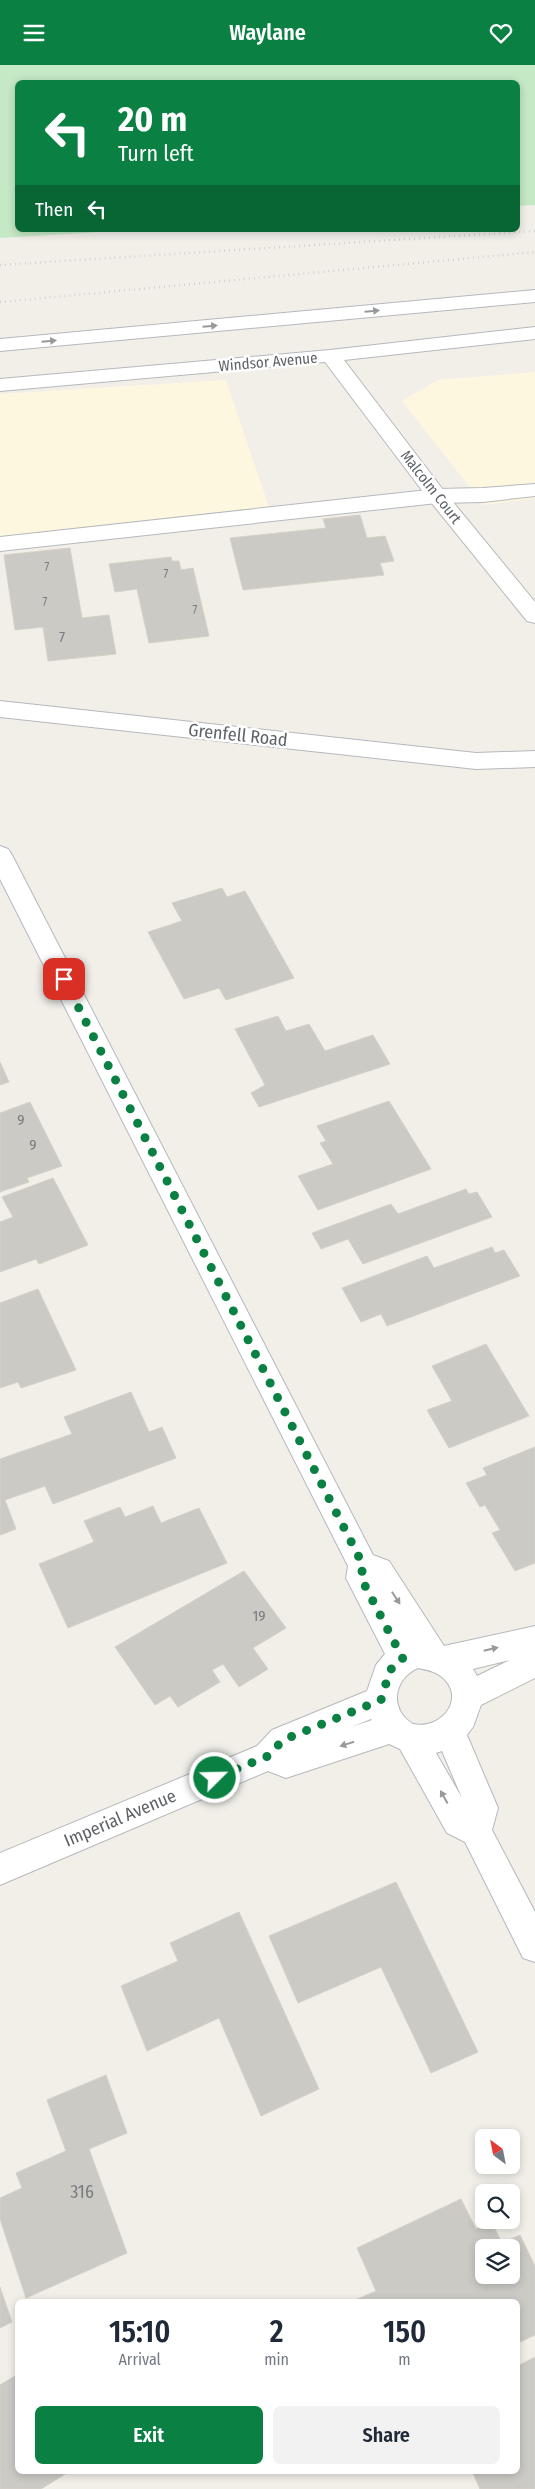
<!DOCTYPE html>
<style>
body{margin:0;font-family:"Fira Sans Condensed",sans-serif;background:#f2f2f3;color:#1f2937;height:100vh;display:flex;flex-direction:column;font-size:19px;white-space:nowrap}
*{box-sizing:border-box;margin:0}
p{font-size:16px;color:#747a83}
.icon{flex:none;width:28px;height:28px;fill:none;stroke:currentColor;stroke-width:2;stroke-linecap:round;stroke-linejoin:round}
.map{position:relative;flex:1;overflow:hidden}
.panel{position:absolute;left:15px;top:2234px;width:505px;height:175px;display:flex;flex-direction:column;background:#fff;border-radius:8px;box-shadow:0 2px 8px #0003}
.panel>*{flex:none}
.top-card{position:absolute;left:15px;top:15px;width:505px;height:152px;border-radius:8px;box-shadow:0 2px 8px #0003;background:#0b8043;color:#fff;overflow:hidden}
.needle{width:32px;rotate:328deg}
.tools{position:absolute;left:475px;top:2064px;display:grid;gap:10px}
.tools a{display:grid;place-items:center;width:45px;height:45px;border-radius:8px;background:#fff;box-shadow:0 2px 8px #0003;font-size:25px}
.pin{position:absolute;display:grid;place-items:center;width:42px;height:42px;color:#fff;margin:-21px;border-radius:10px;box-shadow:0 2px 8px #0006}
.me{position:absolute;width:55px;margin:-28px;rotate:67deg;stroke-linejoin:round;filter:drop-shadow(0 0 4px #0008)}
.turn{display:flex;align-items:center;gap:18px;height:105px;padding:0 20px;font-size:22px}
.turn .icon{width:65px;height:65px;stroke-width:2.5}
.turn b{display:block;font-size:35px;line-height:42px}
.then{display:flex;align-items:center;height:48px;padding:0 20px;background:#0003;gap:10px;font-size:19px}
.eta{display:flex;justify-content:space-evenly;align-items:center;height:85px;text-align:center}
.eta b{font-size:30px;font-weight:600;line-height:35px}
.action{display:flex;gap:10px;margin-top:auto;padding:10px 20px}
.action a{flex:1;height:58px;border-radius:8px;background:#0b8043;color:#fff;font-size:20px;font-weight:600;line-height:58px;text-align:center}
.action a+a{background:#f2f2f3;color:#1f2937}
header{display:flex;justify-content:space-between;align-items:center;height:65px;padding:0 20px;background:#0b8043;color:#fff;font-size:22px;font-weight:600}
.map>svg:first-child{display:block}
</style>
<header><svg class="icon" aria-label="menu" viewBox="0 0 24 24"><path d="M4 6h16M4 12h16M4 18h16"/></svg>Waylane<svg class="icon" aria-label="heart" viewBox="0 0 24 24"><path d="M12 20l-8-8c-3-5 5-10 8-4 3-6 11-1 8 4z"/></svg></header>
<div class="map">
<svg width="535" height="2424" viewBox="0 0 535 2424">
<rect width="100%" height="100%" fill="#f1efe8"/>
<g fill="#fef7e0">
<path d="M535,307V433L484,440L402,336L438,315Z"/>
<path d="M226,315L270,445L0,472V329Z"/>
</g>
<path fill="#c5e8c5" d="M0,0H535V140L518,141V18H18V165H132L0,173Z"/>
<g fill="#cccac5" stroke="#d6d1c6" fill-rule="evenodd">
<path d="M360,450L367,473L385,471L394,496L380,498L384,510L243,525L230,473L326,463L323,454Z"/>
<path d="M70,483L82,553L109,550L116,589L48,596L43,562L15,565L4,490Z"/>
<path d="M171,492L172,496H179L181,505L193,503L209,571L149,578L137,524L115,527L109,499Z"/>
<path d="M222,823L227,832L245,826L294,913L226,935L219,923L184,934L148,867L182,856L172,838Z"/>
<path d="M278,951L286,966L309,959L325,986L373,970L390,999L259,1042L251,1028L265,1020L235,964Z"/>
<path d="M0,997L9,1017L0,1020Z"/>
<path d="M389,1036L431,1104L318,1145L298,1111L333,1099L320,1078L326,1076L317,1061Z"/>
<path d="M30,1037L62,1101L27,1113L29,1117L0,1127V1048Z"/>
<path d="M53,1113L88,1180L39,1199L36,1194L0,1207V1157L13,1152L2,1132Z"/>
<path d="M466,1124L469,1129L477,1127L492,1152L363,1199L348,1174L321,1184L312,1168L391,1139L398,1149Z"/>
<path d="M492,1182L495,1188L504,1185L520,1211L387,1261L381,1249L361,1257L342,1223L427,1191L434,1203Z"/>
<path d="M38,1224L76,1305L21,1323L18,1317L0,1323V1238Z"/>
<path d="M486,1279L529,1351L449,1383L427,1345L452,1336L432,1301Z"/>
<path d="M131,1327L149,1367L162,1362L176,1393L53,1439L45,1421L5,1435L16,1464L0,1470V1394L72,1369L64,1352Z"/>
<path d="M535,1382V1498L515,1506L492,1468L500,1465L485,1440L480,1442L466,1418L487,1410L483,1403Z"/>
<path d="M153,1441L161,1458L199,1443L227,1498L68,1563L39,1499L94,1477L84,1456L120,1442L125,1452Z"/>
<path d="M244,1506L286,1563L253,1583L268,1604L239,1622L223,1599L212,1605L220,1617L178,1642L170,1631L155,1640L115,1582Z"/>
<path d="M396,1817L478,1987L431,2008L381,1902L298,1938L269,1871Z"/>
<path d="M239,1847L319,2024L261,2051L219,1953L147,1986L121,1921L178,1896L170,1878Z"/>
<path d="M106,2010L127,2068L89,2084L127,2188L26,2233L0,2154V2133L22,2123L16,2108L66,2086L47,2035Z"/>
<path d="M461,2134L476,2164L491,2156L502,2178L520,2170L535,2201V2270L518,2278V2236H353L376,2226L357,2183ZM484,2182H511V2210H484Z"/>
<path d="M0,2222L12,2257L0,2263Z"/>
<path d="M535,2292V2424H480L472,2406H518V2301Z"/>
<path d="M18,2309V2406H70L41,2424H0V2320Z"/>
</g>
<g fill="none" stroke-linecap="round" stroke-linejoin="round">
<defs>
<g id="service">
<path d="M535,225V237L0,286V274Z"/>
<path d="M535,419V431L483,437L437,438L0,486V472L437,424L483,423Z"/>
</g>
<g id="minor">
<path d="M535,262V274L344,295L444,426L535,537V558L527,556L430,436L325,297L0,326V314L330,285Z"/>
<path d="M0,781L8,784L12,790L373,1490L389,1496L444,1581L535,1561V1613L481,1640L473,1662L467,1670L498,1743L492,1765L535,1847V1897L523,1893L465,1777L447,1768L400,1684L389,1679L286,1713L268,1706L0,1820V1788L257,1681L272,1665L367,1626L376,1600L385,1589L346,1513L348,1501L0,814ZM510,1595L477,1611L473,1604ZM418,1603C428,1605 439,1607 446,1616C464,1637 439,1665 413,1659C389,1645 393,1614 418,1603ZM371,1654L372,1655L351,1662ZM442,1686L462,1733L436,1688Z"/>
</g>
<path id="tertiary" d="M0,636L476,688L535,686V702L476,704L0,652Z"/>
</defs>
<use href="#service" stroke="#b5b8bc" stroke-width="2"/>
<use href="#minor" stroke="#b5b8bc" stroke-width="2"/>
<use href="#tertiary" stroke="#b5b8bc" stroke-width="2"/>
<use href="#service" fill="#fff" fill-rule="evenodd"/>
<use href="#minor" fill="#fff" fill-rule="evenodd"/>
<use href="#tertiary" fill="#fff" fill-rule="evenodd"/>
<g stroke="#b6b7b8" stroke-width="2.5" stroke-dasharray="0.5 4.5" stroke-linecap="butt">
<path d="M0,200L535,166"/>
<path d="M0,237L535,187"/>
</g>
</g>
<defs><path id="oneway-solid" d="M-6-.8H1V-3.2L6.5 0L1 3.2V.8H-6Z" transform="scale(1.25)"/></defs>
<g fill="#979a9d">
<use href="#oneway-solid" transform="translate(372 246) rotate(-5)"/>
<use href="#oneway-solid" transform="translate(210 261) rotate(-5)"/>
<use href="#oneway-solid" transform="translate(49 276) rotate(-5)"/>
<use href="#oneway-solid" transform="translate(396 1533) rotate(57)"/>
<use href="#oneway-solid" transform="translate(491 1584) rotate(-13)"/>
<use href="#oneway-solid" transform="translate(347 1679) rotate(162)"/>
<use href="#oneway-solid" transform="translate(444 1732) rotate(-119)"/>
</g>
<g fill="none" stroke-linecap="round" stroke-linejoin="round">
<path stroke="#0b8043" stroke-width="9" stroke-dasharray="0 16.2" d="M64,914L363,1500L361,1513L403,1594L390,1605L381,1635L283,1675L268,1691L215,1713"/>
</g>
<g text-anchor="middle" stroke-width="5" stroke-linejoin="round" paint-order="stroke">
<g font-size="12" fill="#7a7d7f">
<text x="47" y="506">7</text>
<text x="166" y="513">7</text>
<text x="45" y="541">7</text>
<text x="195" y="549">7</text>
</g>
<g font-size="15" fill="#5f6368" stroke="#fff">
<text transform="translate(268 297) rotate(-5)" y="5">Windsor Avenue</text>
<text transform="translate(431 422) rotate(52)" y="5">Malcolm Court</text>
</g>
<g font-size="15" fill="#7a7d7f">
<text x="62" y="577">7</text>
<text x="21" y="1060">9</text>
<text x="33" y="1085">9</text>
<text x="259" y="1556">19</text>
</g>
<g font-size="18" fill="#5f6368" stroke="#fff">
<text transform="translate(238 670) rotate(6)" y="6">Grenfell Road</text>
<text transform="translate(120 1753) rotate(-23)" y="6">Imperial Avenue</text>
</g>
<g font-size="18" fill="#7a7d7f">
<text x="82" y="2133">316</text>
</g>
</g>
</svg>
<div class="tools">
<a><svg class="needle" viewBox="-14 -14 28 28"><path d="M0-13l5 13h-10z" fill="#e53935"/><path d="M0 13l5-13h-10z" fill="#747a83"/></svg></a>
<a><svg class="icon" aria-label="search" viewBox="0 0 24 24"><circle cx="10" cy="10" r="6"/><path d="M15 15l6 6"/></svg></a>
<a><svg class="icon" aria-label="layers" viewBox="0 0 24 24"><path d="M12 4l9 5-9 5-9-5zM3 14l9 5 9-5"/></svg></a>
</div>
<div class="pin" style="left:64px;top:914px;background:#d93025"><svg class="icon" aria-label="arrive" viewBox="0 0 24 24"><path d="M6 21V4h12l-3 4 3 4H6"/></svg></div>
<svg class="me" style="left:215px;top:1713px" viewBox="-20 -20 40 40"><circle r="17" fill="#0b8043" stroke="#fff" stroke-width="3"/><path d="M0-11L8 9 0 5-8 9z" fill="#fff"/></svg>
<div class="top-card">
<div class="turn"><svg class="icon" aria-label="left" viewBox="0 0 24 24"><path d="M17 20v-9H6M10 6l-5 5 5 5"/></svg><div><b>20 m</b>Turn left</div></div>
<div class="then">Then<svg class="icon" aria-label="left" viewBox="0 0 24 24"><path d="M17 20v-9H6M10 6l-5 5 5 5"/></svg></div>
</div>
<section class="panel">
<div class="eta">
<div><b>15:10</b><p>Arrival</p></div>
<div><b>2</b><p>min</p></div>
<div><b>150</b><p>m</p></div>
</div>
<div class="action"><a>Exit</a><a>Share</a></div>
</section>
</div>
